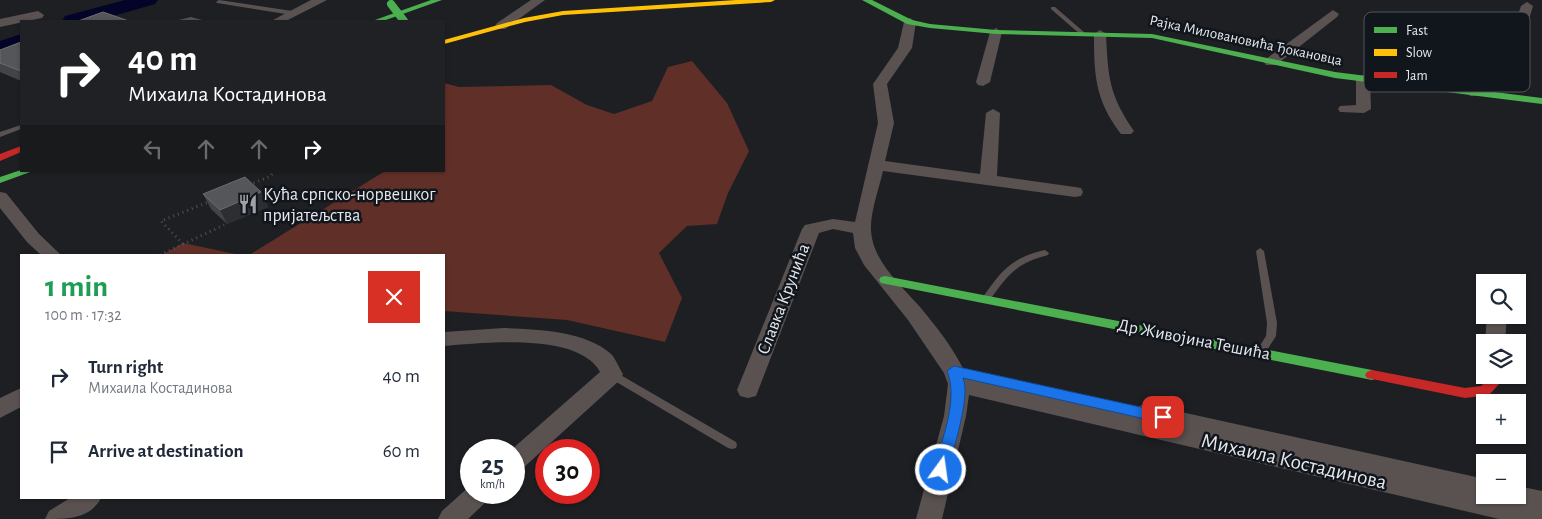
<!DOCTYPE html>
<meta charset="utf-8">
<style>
body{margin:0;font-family:"Alegreya Sans",sans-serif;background:#f2f2f3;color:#1f2937;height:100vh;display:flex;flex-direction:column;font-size:19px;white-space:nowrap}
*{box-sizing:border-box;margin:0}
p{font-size:16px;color:#747a83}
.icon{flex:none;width:28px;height:28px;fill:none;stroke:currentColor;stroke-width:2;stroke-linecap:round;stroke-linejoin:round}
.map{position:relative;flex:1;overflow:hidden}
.panel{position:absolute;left:20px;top:254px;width:425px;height:245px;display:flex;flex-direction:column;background:#fff;border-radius:0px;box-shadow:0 1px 4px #0004}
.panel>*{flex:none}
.banner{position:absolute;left:20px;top:20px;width:425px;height:152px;border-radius:0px;box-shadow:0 1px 4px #0004;background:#202124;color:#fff;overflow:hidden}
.tools{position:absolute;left:1476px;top:274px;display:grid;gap:10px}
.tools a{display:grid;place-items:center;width:50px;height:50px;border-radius:0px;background:#fff;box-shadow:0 1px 4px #0004;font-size:25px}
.speed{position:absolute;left:460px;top:439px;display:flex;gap:10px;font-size:25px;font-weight:700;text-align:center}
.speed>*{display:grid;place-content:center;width:65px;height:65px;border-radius:50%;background:#fff;box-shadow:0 1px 4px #0004;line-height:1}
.speed small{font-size:12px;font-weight:400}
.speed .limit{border:8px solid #d22;background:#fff;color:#111}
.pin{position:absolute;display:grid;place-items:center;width:42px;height:42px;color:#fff;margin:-21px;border-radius:10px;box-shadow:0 2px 8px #0006}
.me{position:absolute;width:55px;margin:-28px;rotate:14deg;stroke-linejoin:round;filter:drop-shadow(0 0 4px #0008)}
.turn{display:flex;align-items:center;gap:18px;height:105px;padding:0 25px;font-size:22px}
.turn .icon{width:65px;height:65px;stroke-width:2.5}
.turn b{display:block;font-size:35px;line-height:42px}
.lanes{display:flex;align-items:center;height:48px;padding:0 25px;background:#0003;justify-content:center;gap:25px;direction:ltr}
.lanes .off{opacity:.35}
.round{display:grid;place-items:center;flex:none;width:52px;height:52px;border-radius:0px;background:#f2f2f3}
.head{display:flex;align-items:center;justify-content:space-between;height:85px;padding:0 25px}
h1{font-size:30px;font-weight:700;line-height:38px;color:#1e9e55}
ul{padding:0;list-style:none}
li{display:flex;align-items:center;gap:15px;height:75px;padding:0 25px}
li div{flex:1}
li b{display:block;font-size:19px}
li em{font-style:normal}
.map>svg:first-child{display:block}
</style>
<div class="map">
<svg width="1542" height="519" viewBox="0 0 1542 519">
<rect width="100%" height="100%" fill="#1d1f23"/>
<g fill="#602f28">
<path d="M692,61L727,103L749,151L728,193L717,224L687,226L659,253L682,298L665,342L567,320L444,311V255H249L385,171H444V83L459,87L551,85L587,105L614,114L652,101L668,67Z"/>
<path d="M183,243L240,255H162Z"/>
</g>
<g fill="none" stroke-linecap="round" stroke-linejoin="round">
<g fill="#030428" fill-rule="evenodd">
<path d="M125,0H158L155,4L96,21H62L65,16Z"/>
<path d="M21,34V49L0,56V41Z"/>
</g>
<g stroke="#534f4f" stroke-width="3" stroke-dasharray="1 4" stroke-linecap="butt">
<path d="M249,185L271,176L274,171"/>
<path d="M183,244L161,221L211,201"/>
<path d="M160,255L224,225"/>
</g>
<g fill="#5a5251" fill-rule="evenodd">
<path d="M219,0L292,11L295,13L292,15L217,3L216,2Z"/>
<path d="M1051,7H1055L1085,33V35H1081L1051,9Z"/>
<path d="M191,17L206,21H174Z"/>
<path d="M21,125V129L0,137V132Z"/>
<path d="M1260,248L1264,251L1277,323L1276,336L1264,355H1258L1256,352L1266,336L1267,323L1256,251Z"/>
<path d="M1045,250L1049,253L1048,255C1016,263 1008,275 989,301H983L981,299L983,297C1002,270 1011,258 1045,250Z"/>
<path d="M612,370L736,442L737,445L736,448L732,449L728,448L608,377L607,374L608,371Z"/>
</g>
<g fill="#5a5251" fill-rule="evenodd">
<path d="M311,0H327L286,21H271Z"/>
<path d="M531,0H545L505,29H497L495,26L497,23Z"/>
<path d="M1527,2L1533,6L1523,39L1480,96H1470L1468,93L1470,90L1510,38L1521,6Z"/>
<path d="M1333,10L1339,14L1337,17L1276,65H1266L1264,62L1266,59Z"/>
<path d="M38,11L44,15L42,18L0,27V19Z"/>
<path d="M910,18L916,22L912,48L887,84L894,123L885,161L980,174L986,113L993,109L1000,113L997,176L1075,187L1081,188L1083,192L1081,196L1075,197L883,171C879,189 870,212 871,231C873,262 901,285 920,307C936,326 959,355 967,378L1135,415L1137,407L1145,404L1485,479V495L1500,497L1499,495H1518V486L1542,491V519H1499L969,395L966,416L942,519H916L944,416L948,384L944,373L908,320L864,265L855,248L853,233L833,229L819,233L756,396L748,398L740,396L737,390L802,229L805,225L833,219L855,222L878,123L873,84L898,48L904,22Z"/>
<path d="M996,28L1002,32L990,82L983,86L978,85L976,82L990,32Z"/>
<path d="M1100,30L1106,34C1108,77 1109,95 1134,131L1131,134H1121C1095,100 1094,75 1094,34Z"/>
<path d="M1363,75L1370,79L1371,109L1364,113L1340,112L1338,109L1340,106L1356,105V79Z"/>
<path d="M0,192L6,193L39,234L61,255H41L27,242L0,208Z"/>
<path d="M1487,315H1507L1505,342L1485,343Z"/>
<path d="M504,328C536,329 587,331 611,354C616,359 619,368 623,374L620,380L522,469L514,472V450H511L600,372C579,332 482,343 444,346V332Z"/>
<path d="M21,388V407L0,418V398Z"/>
<path d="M471,485V492H492L489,499L468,519H438L442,511Z"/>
<path d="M70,498H101C90,519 68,519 45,519L49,511Z"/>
</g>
<g fill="#4caf50" fill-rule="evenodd">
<path d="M431,0H442L383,21H372Z"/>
<path d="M862,0H872L912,20L930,24L996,30L1152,34L1335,72L1542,98V104L1335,78L1152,38L996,34L930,28L907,24Z"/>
<path d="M21,170L33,171L0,183V177Z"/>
<path d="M885,276L1372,370L1377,372L1379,375L1377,378L1372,380L881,283L879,280L881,277Z"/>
</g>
<path fill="#ffc107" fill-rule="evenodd" d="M736,0H775L771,2L563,15L525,22L444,44V40L524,18L563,11Z"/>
<g fill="#c62828" fill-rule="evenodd">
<path d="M21,146V152L0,161V154Z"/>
<path d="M1372,370L1465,388L1481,386L1486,381V375H1500V383L1489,395L1465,398L1367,378L1365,375L1367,372Z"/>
</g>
<path stroke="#4caf50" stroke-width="8" d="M391,4L404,21"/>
</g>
<g fill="#434448">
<path d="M21,42V81L0,72V50Z"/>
<path d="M261,192L268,207L227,224L211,209L203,194Z"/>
</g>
<path fill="#2d2e32" d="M261,192L268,207L227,224L220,210Z"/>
<g fill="#55565a" stroke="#6b6d71">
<path d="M103,12L129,21H78Z"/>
<path d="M21,42V71L0,63V50Z"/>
<path d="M245,177L261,192L220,210L203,194Z"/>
</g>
<path fill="#1a73e8" stroke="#114b97" d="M954,366L1163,412L1168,413L1170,417L1168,421L1163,423L963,378C971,396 953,450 948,470L946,475L941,476L936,475L934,470C941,440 959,401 947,371Z"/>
<defs>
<symbol id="restaurant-bare" viewBox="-9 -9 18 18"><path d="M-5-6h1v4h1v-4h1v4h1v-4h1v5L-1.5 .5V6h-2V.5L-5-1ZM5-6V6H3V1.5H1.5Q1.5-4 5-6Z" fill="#9fa2a6" stroke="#11151c" stroke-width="2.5" paint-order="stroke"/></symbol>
</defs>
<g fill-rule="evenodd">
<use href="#restaurant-bare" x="234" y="190" width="28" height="28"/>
</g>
<g text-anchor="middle" stroke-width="5" stroke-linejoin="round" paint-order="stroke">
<g font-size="15" fill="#e5e8ed" stroke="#11151c">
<text transform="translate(1246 40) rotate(12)" y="5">Рајка Миловановића Ђокановца</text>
</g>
<g font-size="18" fill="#e5e8ed" stroke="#11151c" text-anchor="start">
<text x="263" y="200">Кућа српско-норвешког<tspan x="263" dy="21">пријатељства</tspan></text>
</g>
<g font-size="18" fill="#e5e8ed" stroke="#11151c">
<text transform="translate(783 299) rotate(-69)" y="6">Славка Крунића</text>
<text transform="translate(1194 339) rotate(11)" y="6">Др Живојина Тешића</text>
</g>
<g font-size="21" fill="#e5e8ed" stroke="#11151c">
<text transform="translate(1294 461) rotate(13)" y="7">Михаила Костадинова</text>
</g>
</g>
<rect x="1364" y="12" width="166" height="80" rx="8" fill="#11151c" stroke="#51545b" stroke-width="1"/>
<rect x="1374" y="27" width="23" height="6" fill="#4caf50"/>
<rect x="1374" y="49" width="23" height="7" fill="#ffc107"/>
<rect x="1374" y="72" width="23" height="6" fill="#c62828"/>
<g font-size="14" fill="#e5e8ed">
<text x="1406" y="35">Fast</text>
<text x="1406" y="57">Slow</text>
<text x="1406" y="80">Jam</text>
</g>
</svg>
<div class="tools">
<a><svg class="icon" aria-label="search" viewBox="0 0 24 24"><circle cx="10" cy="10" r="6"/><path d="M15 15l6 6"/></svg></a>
<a><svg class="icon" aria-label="layers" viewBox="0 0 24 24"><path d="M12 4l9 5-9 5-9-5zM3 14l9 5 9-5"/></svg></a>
<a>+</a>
<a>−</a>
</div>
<div class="speed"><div>25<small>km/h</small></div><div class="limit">30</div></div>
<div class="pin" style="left:1163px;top:417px;background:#d93025"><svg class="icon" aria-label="arrive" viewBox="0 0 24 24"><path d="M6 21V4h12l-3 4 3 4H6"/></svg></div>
<svg class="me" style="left:941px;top:470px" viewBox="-20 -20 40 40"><circle r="17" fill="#1a73e8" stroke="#fff" stroke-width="3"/><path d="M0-11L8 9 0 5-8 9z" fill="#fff"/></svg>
<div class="banner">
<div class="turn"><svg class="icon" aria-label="right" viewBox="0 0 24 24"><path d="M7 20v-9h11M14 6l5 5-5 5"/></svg><div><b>40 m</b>Михаила Костадинова</div></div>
<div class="lanes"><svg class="icon off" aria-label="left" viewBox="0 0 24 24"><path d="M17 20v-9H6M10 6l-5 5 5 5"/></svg><svg class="icon off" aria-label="ahead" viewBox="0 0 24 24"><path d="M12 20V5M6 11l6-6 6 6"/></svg><svg class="icon off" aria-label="ahead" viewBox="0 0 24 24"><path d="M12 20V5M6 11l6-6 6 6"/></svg><svg class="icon" aria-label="right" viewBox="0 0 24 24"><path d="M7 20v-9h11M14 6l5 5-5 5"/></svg></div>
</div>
<section class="panel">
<div class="head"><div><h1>1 min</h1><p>100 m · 17:32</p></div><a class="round" style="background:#d93025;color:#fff"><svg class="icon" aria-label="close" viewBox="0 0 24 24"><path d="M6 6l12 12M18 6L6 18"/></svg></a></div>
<ul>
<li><svg class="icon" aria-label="right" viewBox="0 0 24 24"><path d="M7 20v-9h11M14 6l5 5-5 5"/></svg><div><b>Turn right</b><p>Михаила Костадинова</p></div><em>40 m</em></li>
<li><svg class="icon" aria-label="arrive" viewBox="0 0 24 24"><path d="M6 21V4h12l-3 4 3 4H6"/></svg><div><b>Arrive at destination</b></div><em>60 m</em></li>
</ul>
</section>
</div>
